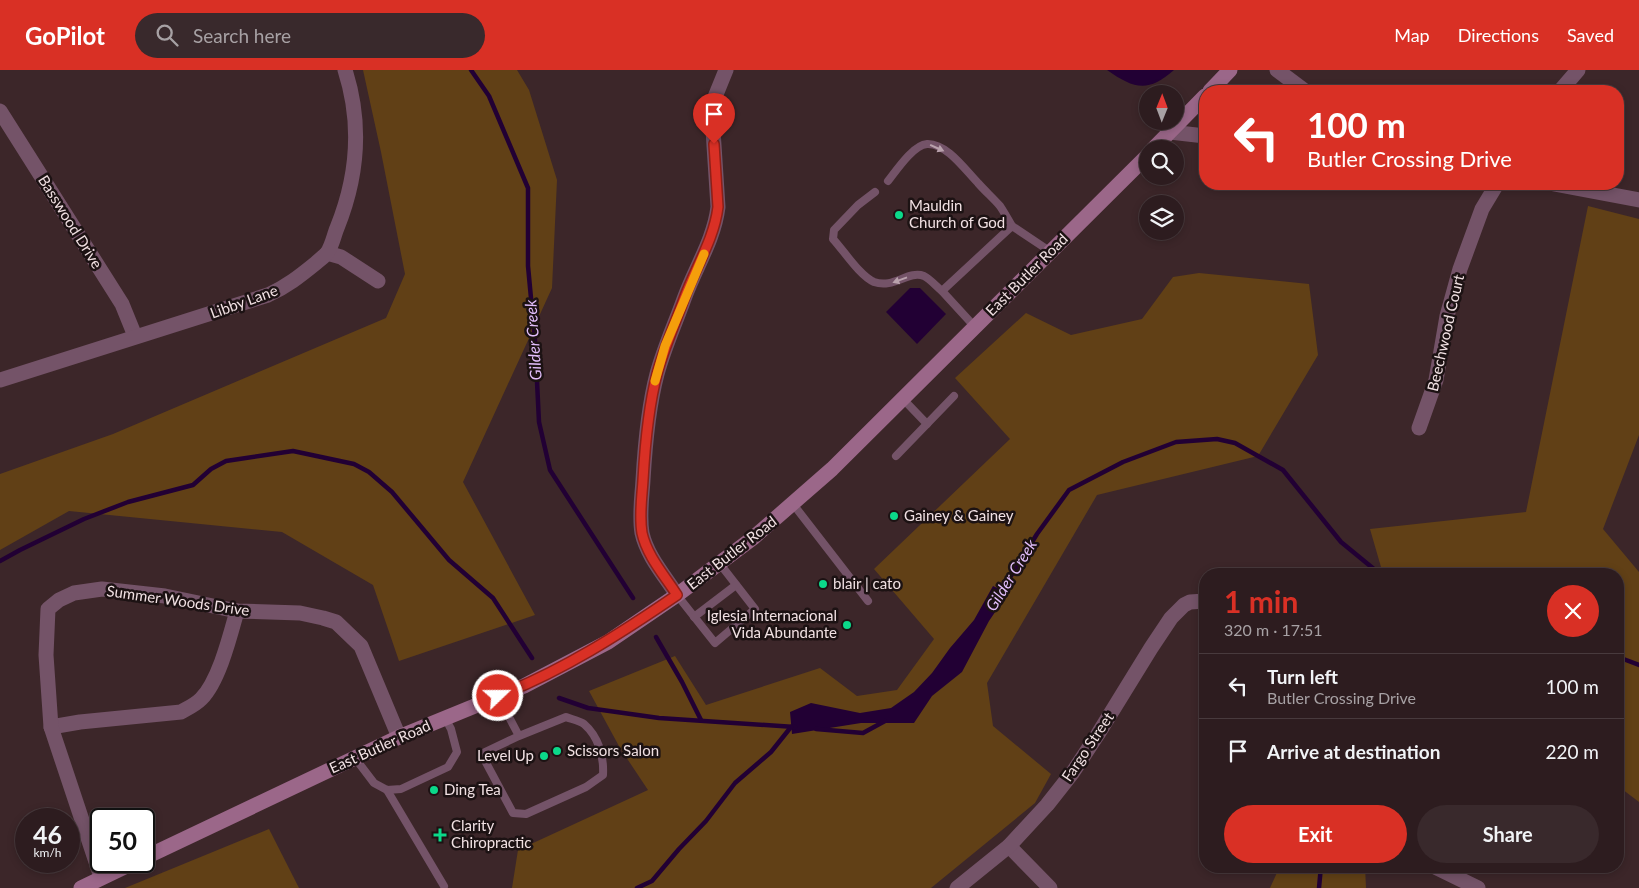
<!DOCTYPE html>
<meta charset="utf-8">
<style>
body{margin:0;font-family:Lato,sans-serif;background:#39292c;color:#f1f3f6;height:100vh;display:flex;flex-direction:column;font-size:19px;white-space:nowrap}
*{box-sizing:border-box;margin:0}
p{font-size:16px;color:#a7a1a4}
.icon{flex:none;width:28px;height:28px;fill:none;stroke:currentColor;stroke-width:2;stroke-linecap:round;stroke-linejoin:round}
.map{position:relative;flex:1;overflow:hidden}
.panel{position:absolute;left:1199px;top:498px;width:425px;height:305px;display:flex;flex-direction:column;background:#2d1c1f;border-radius:20px;box-shadow:0 2px 8px #0003,0 0 0 1px #483a3d}
.panel>*{flex:none}
.hud{position:absolute;left:1199px;top:15px;width:425px;height:105px;border-radius:20px;box-shadow:0 2px 8px #0003,0 0 0 1px #483a3d;background:#d93025;color:#fff;overflow:hidden}
.needle{width:32px;rotate:1deg}
.fabs{position:absolute;left:1139px;top:15px;display:grid;gap:10px}
.fabs a{display:grid;place-items:center;width:45px;height:45px;border-radius:50%;background:#2d1c1f;box-shadow:0 2px 8px #0003,0 0 0 1px #483a3d;font-size:25px}
.speed{position:absolute;left:15px;top:738px;display:flex;gap:10px;font-size:25px;font-weight:700;text-align:center}
.speed>*{display:grid;place-content:center;width:65px;height:65px;border-radius:50%;background:#2d1c1f;box-shadow:0 2px 8px #0003,0 0 0 1px #483a3d;line-height:1}
.speed small{font-size:12px;font-weight:400}
.speed .limit{border:2px solid #111;border-radius:8px;background:#fff;color:#111}
.pin{position:absolute;display:grid;place-items:center;width:42px;height:42px;color:#fff;margin:-51px -21px;border-radius:50% 50% 50% 0;rotate:-45deg;box-shadow:0 0 5px #0007}
.pin .icon{rotate:45deg}
.me{position:absolute;width:55px;margin:-28px;rotate:68deg;stroke-linejoin:round;filter:drop-shadow(0 0 4px #0008)}
.turn{display:flex;align-items:center;gap:18px;height:105px;padding:0 25px;font-size:22px}
.turn .icon{width:65px;height:65px;stroke-width:2.5}
.turn b{display:block;font-size:35px;line-height:42px}
.round{display:grid;place-items:center;flex:none;width:52px;height:52px;border-radius:26px;background:#39292c}
.overview{display:flex;align-items:center;justify-content:space-between;height:85px;padding:0 25px}
h1{font-size:30px;font-weight:700;line-height:38px;color:#d93025}
.button{display:flex;gap:10px;margin-top:auto;padding:10px 25px}
.button a{flex:1;height:58px;border-radius:30px;background:#d93025;color:#fff;font-size:20px;font-weight:700;line-height:58px;text-align:center}
.button a+a{background:#39292c;color:#f1f3f6}
ul{padding:0;list-style:none}
li{display:flex;align-items:center;gap:15px;height:65px;padding:0 25px;border-top:1px solid #483a3d}
li div{flex:1}
li b{display:block;font-size:19px}
li em{font-style:normal}
header{display:flex;align-items:center;gap:30px;box-sizing:border-box;height:70px;padding:0 25px;background:#d93025;color:#fff}
header strong{font-size:24px}
nav{display:flex;gap:28px;margin-inline-start:auto;font-size:18px}
.search{width:350px;height:45px;background:#39292c;display:flex;align-items:center;gap:12px;box-sizing:border-box;padding:0 18px;border-radius:28px;color:#a7a1a4;font-size:19px}
.map>svg:first-child{display:block}
</style>
<header>
<strong>GoPilot</strong>
<div class="search"><svg class="icon" aria-label="search" viewBox="0 0 24 24"><circle cx="10" cy="10" r="6"/><path d="M15 15l6 6"/></svg>Search here</div>
<nav><a>Map</a><a>Directions</a><a>Saved</a></nav>
</header>
<div class="map">
<svg width="1639" height="818" viewBox="0 0 1639 818">
<rect width="100%" height="100%" fill="#3c2629"/>
<g fill="#614016">
<path d="M363,0H517L529,20L557,110L552,218L463,412L535,545L399,591L373,515L282,462L69,441L0,480V404L113,364L386,248L405,204L381,82Z"/>
<path d="M1588,136L1639,149V365L1603,459L1639,502V732L1618,716V504H1383L1370,459L1526,442Z"/>
<path d="M1199,203L1309,214L1318,285L1258,386L1097,425L987,613L993,656L1051,704L1035,733L931,818H512L518,780L648,720L620,678L589,621L675,586L706,635L820,598L857,626L897,620L934,569L874,499L1010,369L955,308L1026,243L1071,265L1142,249L1173,207Z"/>
<path d="M269,759L299,818H125Z"/>
<path d="M1280,796H1365L1366,818H1270Z"/>
</g>
<g fill="#220034">
<path d="M1107,0H1174C1148,23 1134,19 1107,0Z"/>
<path d="M910,218H920L946,244L917,274L886,242Z"/>
<path d="M993,516L1008,523L989,551L962,602L932,626L914,653H861L792,664L790,642L811,633L860,643L891,638L914,622L932,603L950,578L974,550Z"/>
</g>
<g fill="none" stroke-linecap="round" stroke-linejoin="round">
<g stroke="#220034" stroke-width="4.5">
<path d="M471,0L489,26L528,118V196L535,271L539,352L550,400L633,528"/>
<path d="M0,491L20,480L84,449L128,432L193,415L211,399L226,391L293,381L354,394L369,402L392,422L449,490L493,528L532,588"/>
<path d="M999,525L1037,464L1069,420L1123,392L1176,372L1217,369L1235,373L1283,400L1341,472L1380,504"/>
<path d="M656,567L682,612L701,650"/>
<path d="M1618,587L1639,595"/>
<path d="M559,628L588,638L659,648L795,657"/>
<path d="M816,659L863,663L885,651"/>
<path d="M637,818L652,811L679,779L706,751L735,713L771,682L791,657"/>
<path d="M1319,818L1321,796"/>
</g>
<g stroke="#745368" stroke-width="8">
<path d="M888,111C896,101 913,75 927,74C947,73 966,101 978,113C985,121 993,128 1000,136C1004,142 1008,149 1012,156"/>
<path d="M875,122L858,135L834,160L833,169C844,181 860,206 874,212C894,219 908,200 924,206C930,209 936,216 942,221"/>
<path d="M975,257L942,221L1012,156L1051,182"/>
<path d="M903,329L927,354"/>
<path d="M896,386L954,326"/>
<path d="M793,434L868,531"/>
<path d="M677,525L715,573L755,539L720,494"/>
<path d="M694,547L736,515"/>
<path d="M498,626L519,666L566,647C571,649 580,651 584,654C599,667 604,687 603,705L586,717L526,744L513,743L483,687L485,682L519,666"/>
<path d="M355,688L374,713L387,720L401,719L448,697L457,682L451,659L445,648"/>
<path d="M387,720L444,816"/>
</g>
<g stroke="#745368" stroke-width="15">
<path d="M1277,0L1305,21"/>
<path d="M1560,21L1578,0"/>
<path d="M0,41L122,234L135,266"/>
<path d="M1170,62L1205,66"/>
<path d="M1554,114L1639,130"/>
<path d="M327,183L341,187L378,211"/>
<path d="M0,310L268,225C286,217 300,206 316,193C319,190 325,186 327,183C332,176 334,165 337,158C358,106 362,53 345,0"/>
<path d="M1419,358L1436,310L1447,246L1460,199L1482,139L1497,114"/>
<path d="M677,525C665,506 647,486 642,463C639,445 642,427 643,410C645,375 648,338 657,304C664,278 675,254 684,229C695,198 714,170 718,137L713,60L715,27L726,0"/>
<path d="M51,657L80,652L181,642C188,638 195,635 201,629C219,611 230,566 237,541"/>
<path d="M1009,776L1050,818"/>
<path d="M1433,796L1478,818"/>
<path d="M101,807L51,657L46,585L48,539L59,530L74,523L102,519L165,526L237,541L300,543L323,548L336,552L361,576L399,667"/>
<path d="M957,818L1009,776L1047,735L1073,702L1098,664L1151,578L1171,548L1184,535L1190,532L1205,531"/>
</g>
<g stroke="#9b6789" stroke-width="15">
<path d="M1210,21L1230,0"/>
<path d="M1153,79L1205,26"/>
<path d="M144,788L399,667L524,616L608,572L677,525L753,468L832,399L1148,85"/>
<path d="M81,818L137,791"/>
</g>
</g>
<defs><path id="oneway-solid" d="M-6-.8H1V-3.2L6.5 0L1 3.2V.8H-6Z" transform="scale(1.25)"/></defs>
<g fill="#b9a1ac">
<use href="#oneway-solid" transform="translate(937 78) rotate(24)"/>
<use href="#oneway-solid" transform="translate(900 210) rotate(160)"/>
</g>
<g fill="none" stroke-linecap="round" stroke-linejoin="round">
<defs>
<path id="route" d="M498,626C562,601 620,564 677,525C665,506 647,486 642,463C639,445 642,427 643,410C645,375 648,338 657,304C664,278 675,254 684,229C695,198 714,170 718,137L714,74"/>
</defs>
<use href="#route" stroke="#8d1f18" stroke-width="12"/>
<use href="#route" stroke="#d93025" stroke-width="9"/>
<path stroke="#f59e0b" stroke-width="9" d="M655,311L665,276L704,184"/>
</g>
<g fill="#0bd98a" stroke="#1c1213" stroke-width="2">
<circle cx="899" cy="145" r="5"/>
<circle cx="894" cy="446" r="5"/>
<circle cx="823" cy="514" r="5"/>
<circle cx="847" cy="555" r="5"/>
<circle cx="557" cy="681" r="5"/>
<circle cx="544" cy="686" r="5"/>
<circle cx="434" cy="720" r="5"/>
<path d="M437.5 757.5h5v5h5v5h-5v5h-5v-5h-5v-5h5z"/>
</g>
<g text-anchor="middle" stroke-width="5" stroke-linejoin="round" paint-order="stroke">
<g font-size="15" fill="#f1e1e3" stroke="#1c1213" text-anchor="start">
<text x="909" y="141">Mauldin<tspan x="909" dy="17">Church of God</tspan></text>
<text x="904" y="451">Gainey &amp; Gainey</text>
<text x="833" y="519">blair | cato</text>
<text x="837" y="551" text-anchor="end">Iglesia Internacional<tspan x="837" dy="17">Vida Abundante</tspan></text>
<text x="567" y="686">Scissors Salon</text>
<text x="534" y="691" text-anchor="end">Level Up</text>
<text x="444" y="725">Ding Tea</text>
<text x="451" y="761">Clarity<tspan x="451" dy="17">Chiropractic</tspan></text>
</g>
<g font-size="15" fill="#f1e1e3" stroke="#1c1213">
<text transform="translate(70 152) rotate(58)" y="5">Basswood Drive</text>
<text transform="translate(1027 205) rotate(-45)" y="5">East Butler Road</text>
<text transform="translate(244 232) rotate(-20)" y="5">Libby Lane</text>
<text transform="translate(1446 263) rotate(-77)" y="5">Beechwood Court</text>
<text transform="translate(732 483) rotate(-38)" y="5">East Butler Road</text>
<text transform="translate(178 531) rotate(8)" y="5">Summer Woods Drive</text>
<text transform="translate(380 677) rotate(-24)" y="5">East Butler Road</text>
<text transform="translate(1088 677) rotate(-56)" y="5">Fargo Street</text>
</g>
<g font-size="16" font-style="italic" fill="#e1bdfa" stroke="#1c1213">
<text transform="translate(533 270) rotate(-94)" y="6">Gilder Creek</text>
<text transform="translate(1011 505) rotate(-58)" y="6">Gilder Creek</text>
</g>
</g>
</svg>
<div class="fabs">
<a><svg class="needle" viewBox="-14 -14 28 28"><path d="M0-13l5 13h-10z" fill="#e53935"/><path d="M0 13l5-13h-10z" fill="#a7a1a4"/></svg></a>
<a><svg class="icon" aria-label="search" viewBox="0 0 24 24"><circle cx="10" cy="10" r="6"/><path d="M15 15l6 6"/></svg></a>
<a><svg class="icon" aria-label="layers" viewBox="0 0 24 24"><path d="M12 4l9 5-9 5-9-5zM3 14l9 5 9-5"/></svg></a>
</div>
<div class="speed"><div>46<small>km/h</small></div><div class="limit">50</div></div>
<div class="pin" style="left:714px;top:74px;background:#d93025"><svg class="icon" aria-label="arrive" viewBox="0 0 24 24"><path d="M6 21V4h12l-3 4 3 4H6"/></svg></div>
<svg class="me" style="left:498px;top:626px" viewBox="-20 -20 40 40"><circle r="17" fill="#d93025" stroke="#fff" stroke-width="3"/><path d="M0-11L8 9 0 5-8 9z" fill="#fff"/></svg>
<div class="hud">
<div class="turn"><svg class="icon" aria-label="left" viewBox="0 0 24 24"><path d="M17 20v-9H6M10 6l-5 5 5 5"/></svg><div><b>100 m</b>Butler Crossing Drive</div></div>
</div>
<section class="panel">
<div class="overview"><div><h1>1 min</h1><p>320 m · 17:51</p></div><a class="round" style="background:#d93025;color:#fff"><svg class="icon" aria-label="close" viewBox="0 0 24 24"><path d="M6 6l12 12M18 6L6 18"/></svg></a></div>
<ul>
<li><svg class="icon" aria-label="left" viewBox="0 0 24 24"><path d="M17 20v-9H6M10 6l-5 5 5 5"/></svg><div><b>Turn left</b><p>Butler Crossing Drive</p></div><em>100 m</em></li>
<li><svg class="icon" aria-label="arrive" viewBox="0 0 24 24"><path d="M6 21V4h12l-3 4 3 4H6"/></svg><div><b>Arrive at destination</b></div><em>220 m</em></li>
</ul>
<div class="button"><a>Exit</a><a>Share</a></div>
</section>
</div>
